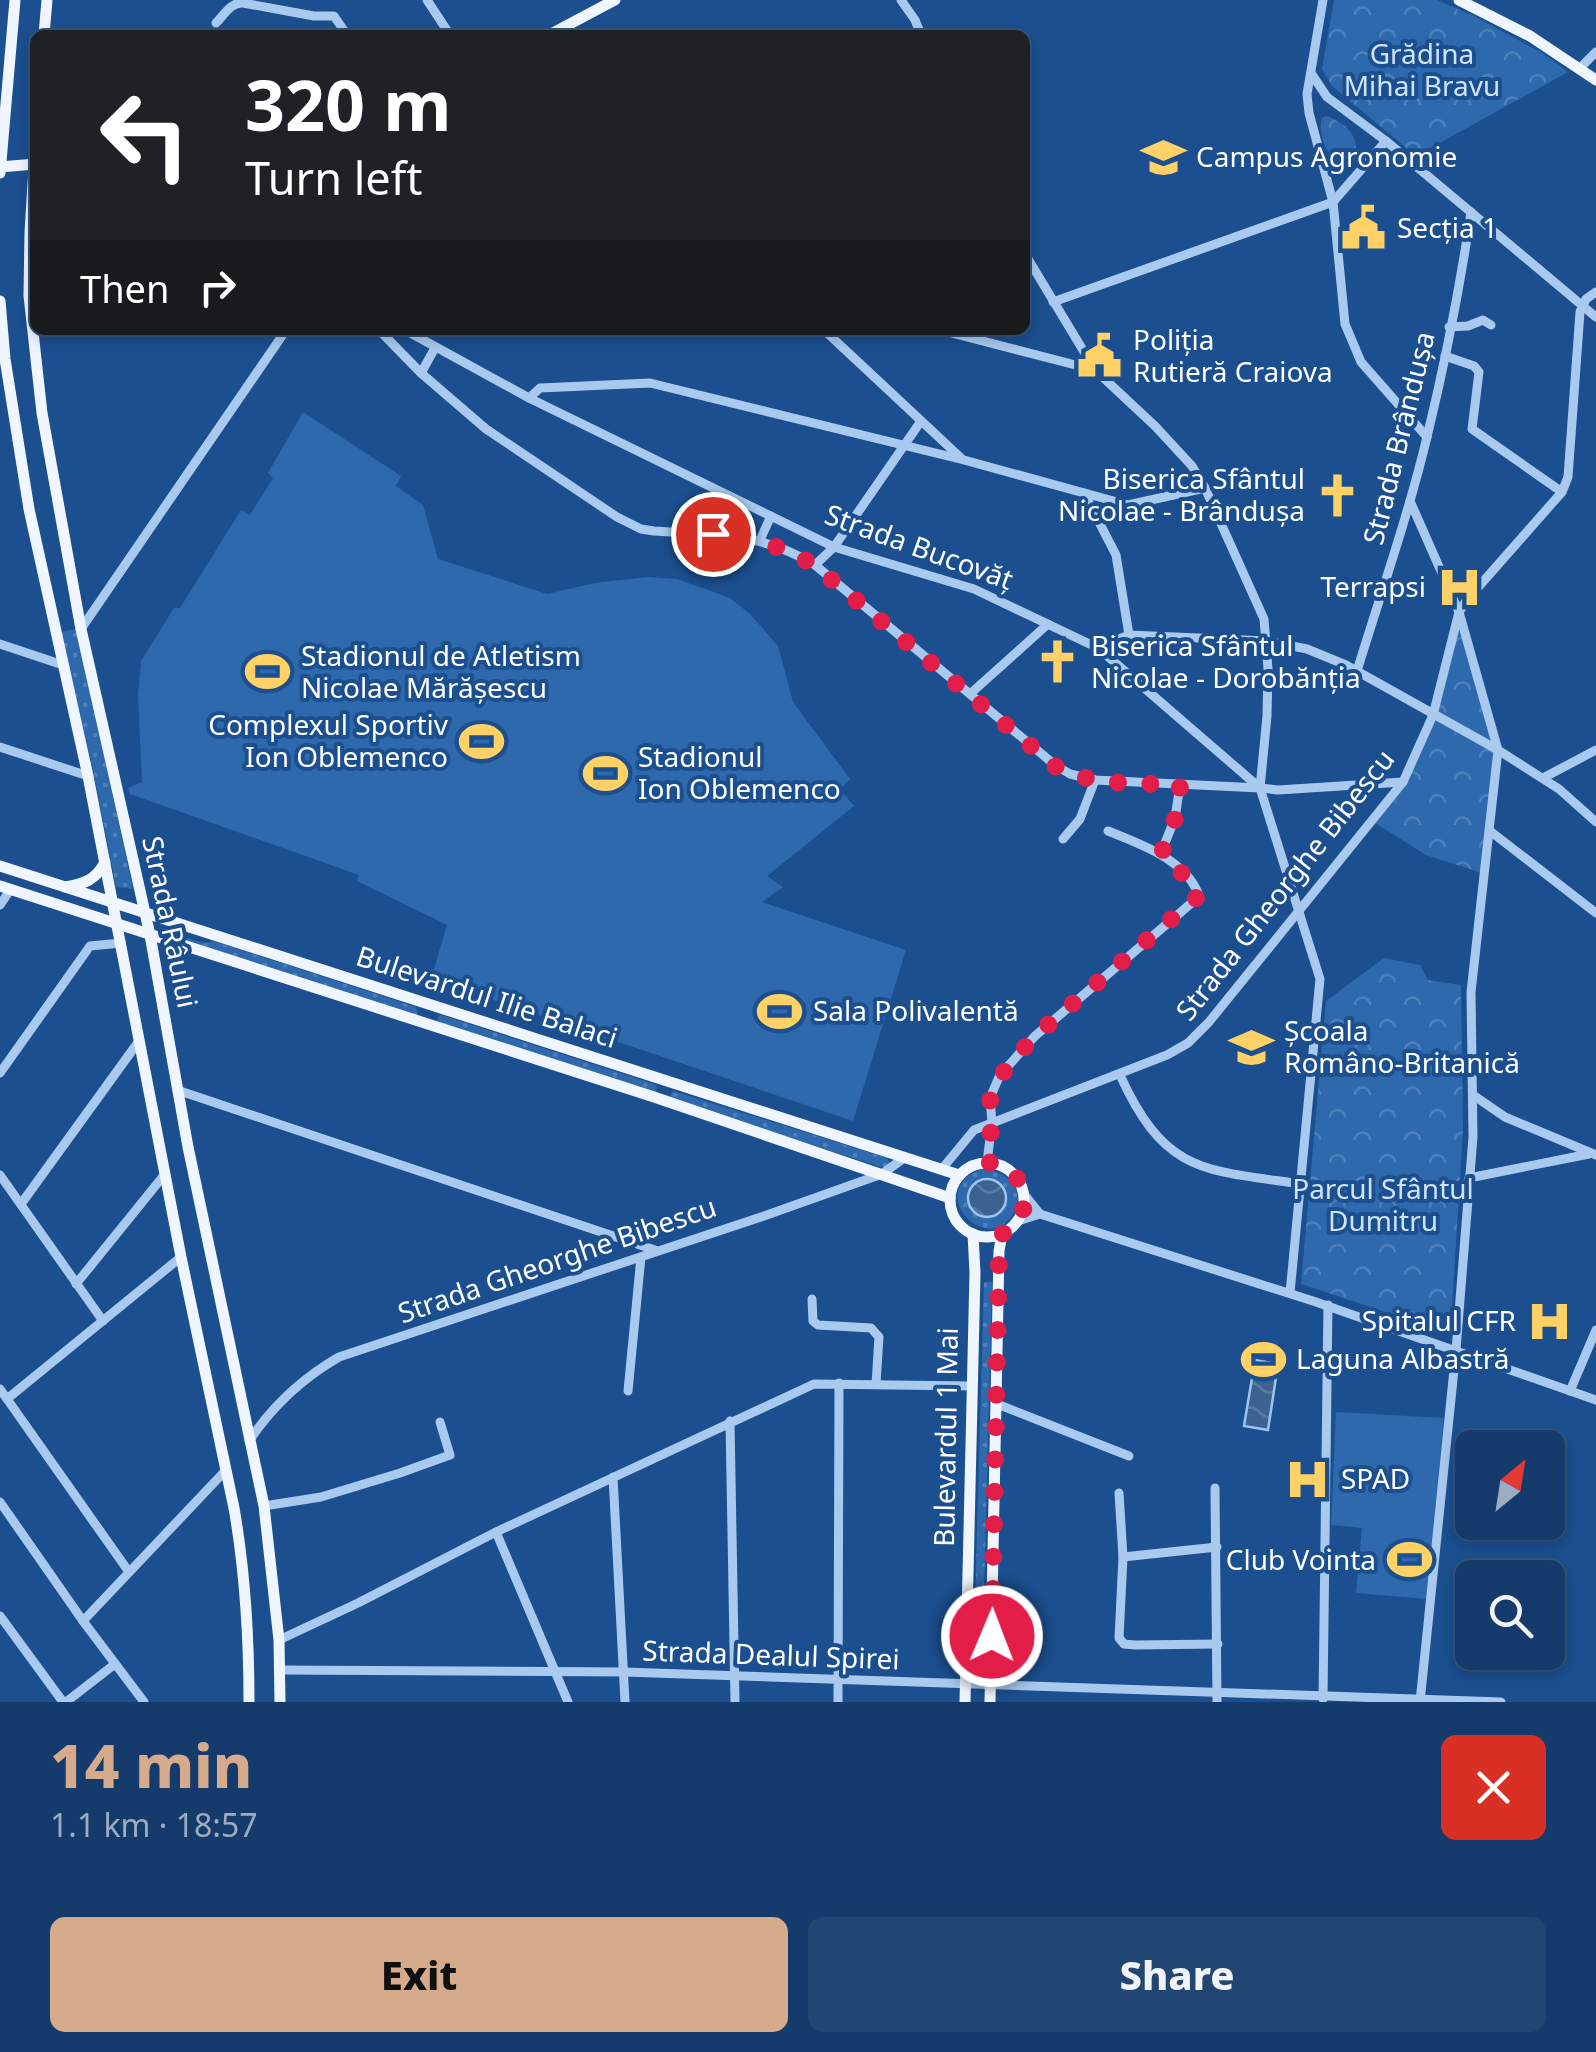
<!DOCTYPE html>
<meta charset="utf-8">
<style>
body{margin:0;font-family:"Noto Sans",sans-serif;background:#214673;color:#f1f3f6;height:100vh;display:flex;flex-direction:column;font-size:38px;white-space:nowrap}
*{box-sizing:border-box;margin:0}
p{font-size:32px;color:#9dadc1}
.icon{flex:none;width:55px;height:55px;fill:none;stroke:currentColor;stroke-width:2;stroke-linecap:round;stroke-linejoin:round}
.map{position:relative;height:1702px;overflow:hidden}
.details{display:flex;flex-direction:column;background:#143b6b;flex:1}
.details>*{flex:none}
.top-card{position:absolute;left:30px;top:30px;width:1000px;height:305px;border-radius:15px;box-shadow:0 5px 15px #0003,0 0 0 2px #33557e;background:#202124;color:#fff;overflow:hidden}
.needle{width:65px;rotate:30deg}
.controls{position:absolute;left:1455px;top:1430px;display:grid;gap:20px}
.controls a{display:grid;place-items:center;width:110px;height:110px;border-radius:15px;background:#143b6b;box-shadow:0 5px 15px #0003,0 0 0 2px #33557e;font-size:50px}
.pin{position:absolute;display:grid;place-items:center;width:85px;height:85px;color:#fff;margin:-42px;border:5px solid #fff;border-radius:50%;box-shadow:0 2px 10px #0007}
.me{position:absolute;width:110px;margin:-55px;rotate:1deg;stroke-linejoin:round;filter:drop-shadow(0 0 8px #0008)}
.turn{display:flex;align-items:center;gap:35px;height:210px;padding:0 50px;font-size:45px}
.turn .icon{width:130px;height:130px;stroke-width:2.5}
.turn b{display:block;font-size:70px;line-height:85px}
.then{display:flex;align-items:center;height:95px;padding:0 50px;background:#0003;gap:20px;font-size:38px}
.round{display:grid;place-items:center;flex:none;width:105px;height:105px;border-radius:15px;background:#214673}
.head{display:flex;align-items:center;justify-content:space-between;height:170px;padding:0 50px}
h1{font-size:60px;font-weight:800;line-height:75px;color:#d6ab8b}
.cta{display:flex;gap:20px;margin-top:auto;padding:20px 50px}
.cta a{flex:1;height:115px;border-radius:15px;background:#d6ab8b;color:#111;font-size:40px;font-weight:800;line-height:115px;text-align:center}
.cta a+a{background:#214673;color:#f1f3f6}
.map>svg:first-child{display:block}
</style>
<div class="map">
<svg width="1596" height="1702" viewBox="0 0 1596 1702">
<defs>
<pattern id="grass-dots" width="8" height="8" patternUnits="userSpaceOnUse" patternTransform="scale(2.5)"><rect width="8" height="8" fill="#2e69ad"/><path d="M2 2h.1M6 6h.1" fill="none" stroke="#4d80b9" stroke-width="1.8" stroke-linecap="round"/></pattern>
<pattern id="park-crowns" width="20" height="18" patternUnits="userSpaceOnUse" patternTransform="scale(2.5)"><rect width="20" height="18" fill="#2e69ad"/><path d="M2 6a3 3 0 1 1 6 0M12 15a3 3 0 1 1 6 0" fill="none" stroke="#4d80b9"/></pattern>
<pattern id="water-waves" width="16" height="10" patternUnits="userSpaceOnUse" patternTransform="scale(2.5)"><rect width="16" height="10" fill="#3c6290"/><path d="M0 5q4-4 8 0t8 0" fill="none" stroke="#597aa1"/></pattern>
</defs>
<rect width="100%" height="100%" fill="#1b4f8f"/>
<g fill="url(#grass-dots)">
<path d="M76,629L133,889L116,887L93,769L61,632Z"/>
<path d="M164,931L204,943L213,941L416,1007L418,1014L414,1016L164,936Z"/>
<path d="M441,1015L654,1084L657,1087L656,1092L653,1093L437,1023L438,1016Z"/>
<path d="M673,1091L887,1158L891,1164L884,1168L675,1101L670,1096Z"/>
<path d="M983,1169C1005,1170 1026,1188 1014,1212C988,1261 921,1189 983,1169Z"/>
<path d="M984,1282H992L982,1670H975L976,1569Z"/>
</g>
<g fill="url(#park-crowns)">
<path d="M1334,0H1437L1474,16L1544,54L1568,72L1416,156L1332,86L1322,69Z"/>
<path d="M1326,116C1349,123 1368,145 1346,166C1328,162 1317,135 1322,118Z"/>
<path d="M1458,620L1498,750L1485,874L1426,855L1372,821L1412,768Z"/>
<path d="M1384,958L1420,965L1428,980L1461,985L1463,1130L1452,1306C1450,1316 1446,1325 1434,1328L1301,1284L1326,1001Z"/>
</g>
<g fill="#2e69ad">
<path d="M303,412L401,476L396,486L423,505L438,559L547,594L595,583L648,577L677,579L730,598L750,614L778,646L793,702L850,779L840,789L854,806L767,876L783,887L762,902L906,950L853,1121L431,979L447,925L357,881L359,875L130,794L128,788L142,782L138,695L141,661L174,608H180L241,510L250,515L273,478L268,473Z"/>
<path d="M1336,1412L1444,1418L1426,1599L1356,1593L1362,1528L1331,1525Z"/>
</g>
<g fill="url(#water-waves)" stroke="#9cc4f0" stroke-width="2.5">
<circle cx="987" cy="1198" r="19"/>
<path d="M1255,1360L1278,1364L1268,1430L1244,1426Z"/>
</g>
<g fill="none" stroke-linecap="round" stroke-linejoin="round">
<g stroke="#a9c9ee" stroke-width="9">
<path d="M427,0L450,35"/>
<path d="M901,0L915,20L921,35"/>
<path d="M1323,0L1307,94L1309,113L1333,202L1345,324L1361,362L1427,437"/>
<path d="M216,23C224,15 231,2 243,3L314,16H334L347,35"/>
<path d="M1580,68L1596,52"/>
<path d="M1311,73L1327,97L1386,141L1596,317"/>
<path d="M1025,254L1095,370L1155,426L1192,466L1205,488L1264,619L1268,669L1267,716L1260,788L1320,979L1290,1293"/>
<path d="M1053,302L1333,202L1386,141"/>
<path d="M1449,327L1468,326L1483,320L1491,325"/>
<path d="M379,330L421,373L486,429L617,517L641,529L654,531C715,535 761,532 815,565L1055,765L1070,774L1095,780L1260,788"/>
<path d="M405,330L529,398L834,547L974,589L1098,648L1260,788L1278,790L1403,782"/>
<path d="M824,330L961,458"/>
<path d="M940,330L1095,370"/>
<path d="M1445,356L1474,366L1479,372L1472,429L1562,492"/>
<path d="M421,373L435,348"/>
<path d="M529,398L540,388L650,383L964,460L1128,505L1205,488"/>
<path d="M1084,493L1116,555L1129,635"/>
<path d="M1410,501L1459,612L1498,750L1471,992L1473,1137L1456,1350L1420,1702"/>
<path d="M760,540L771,516"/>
<path d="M815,565L834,547L921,421"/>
<path d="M81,629L286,330"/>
<path d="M0,644L63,665"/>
<path d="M1098,648L1129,635L1267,641L1307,649L1346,665L1498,750L1559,789L1596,822"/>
<path d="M1357,671C1381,593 1408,516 1427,437C1445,363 1460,287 1471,212"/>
<path d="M970,694L1048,624"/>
<path d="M0,747L88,776"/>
<path d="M1543,778L1596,750"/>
<path d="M1490,831L1596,913"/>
<path d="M1063,839L1080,819L1095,780"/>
<path d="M1161,853L1175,818L1180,785"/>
<path d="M0,905L10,890"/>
<path d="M0,1073L90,946L121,943"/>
<path d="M1120,1075C1165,1174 1204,1170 1301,1184"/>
<path d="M177,1090L655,1250"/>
<path d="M1473,1095L1505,1117L1596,1155"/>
<path d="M987,1162L992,1123L990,1098L999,1077L1009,1065L1035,1036L1181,912L1196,899L1198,893C1184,859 1140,844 1108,831"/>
<path d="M941,1170L974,1130L1167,1055L1188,1043L1209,1022L1403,782L1433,715L1459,612L1466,601L1562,492L1568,477L1580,312L1586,299L1596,292"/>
<path d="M0,1175L103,1321"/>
<path d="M1469,1178L1589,1154"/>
<path d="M1024,1194L1040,1214L1313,1301L1596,1400"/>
<path d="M21,1204L139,1041"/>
<path d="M1018,1221L1040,1214"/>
<path d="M76,1284L165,1174"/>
<path d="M812,1299L813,1321L818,1325L871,1328L879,1337L876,1384"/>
<path d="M0,1389L129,1572"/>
<path d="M628,1391L641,1257"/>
<path d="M1570,1391L1596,1330"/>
<path d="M7,1399L181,1257"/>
<path d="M997,1404L1129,1456"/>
<path d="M730,1421L735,1702"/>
<path d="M249,1441C273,1405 301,1379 339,1357L764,1216L882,1174L904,1158"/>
<path d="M613,1477L625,1702"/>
<path d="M1215,1488L1217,1702"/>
<path d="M1119,1493L1123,1557L1119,1638L1124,1644L1135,1645L1218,1644"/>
<path d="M0,1502L83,1621L144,1702"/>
<path d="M264,1506L321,1497L400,1473L450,1455L440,1422"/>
<path d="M496,1532L568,1702"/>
<path d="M1123,1557L1217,1547"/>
<path d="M0,1616L63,1702"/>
<path d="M83,1621L226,1470"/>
<path d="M279,1640L358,1603L496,1532L814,1384L972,1386"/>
<path d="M280,1670L624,1672L1501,1702"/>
<path d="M1323,1699L1328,1305"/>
<path d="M66,1702L115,1664"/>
<path d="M838,1702L839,1383"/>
</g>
<g stroke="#f0f6ff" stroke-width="11">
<path d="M1459,0L1530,36L1596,80"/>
<path d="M44,35L47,0"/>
<path d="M549,35L615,0"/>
<path d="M35,151L30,232L29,296L42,413L81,629L150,935L188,1147L264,1506L279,1640L280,1702"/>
<path d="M0,167L35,164"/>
<path d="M0,173L15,0"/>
<path d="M0,301L5,359L29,509L88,776L181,1257L234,1508C245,1571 249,1638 249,1702"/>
<path d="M0,866L959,1175"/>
<path d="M0,886L654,1097L950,1198"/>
<path d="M65,887C84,884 96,880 105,862"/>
<circle cx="987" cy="1200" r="37"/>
<path d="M965,1702L975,1273L973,1234"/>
<path d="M990,1702L999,1251L1002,1234"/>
</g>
</g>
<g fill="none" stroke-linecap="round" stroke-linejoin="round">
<path stroke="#e11d48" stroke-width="18" stroke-dasharray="0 32.4" d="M713,534C751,537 783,546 815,566L1055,766C1091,787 1139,782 1180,785C1179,807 1173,834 1161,853L1198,889L1196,898L1035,1036L1009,1065L999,1078L990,1098L992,1123L987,1162C1028,1168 1039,1213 1002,1234L999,1252L992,1636"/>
</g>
<defs>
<symbol id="university-bare" viewBox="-9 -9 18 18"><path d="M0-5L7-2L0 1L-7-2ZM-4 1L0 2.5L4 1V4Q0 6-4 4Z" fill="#ffd166" stroke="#1b4f8f" stroke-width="2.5" paint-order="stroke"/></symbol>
<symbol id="civic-bare" viewBox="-9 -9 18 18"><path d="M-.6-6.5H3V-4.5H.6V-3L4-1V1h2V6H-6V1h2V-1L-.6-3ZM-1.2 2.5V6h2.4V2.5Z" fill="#ffd166" stroke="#1b4f8f" stroke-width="2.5" paint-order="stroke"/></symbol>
<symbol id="church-bare" viewBox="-9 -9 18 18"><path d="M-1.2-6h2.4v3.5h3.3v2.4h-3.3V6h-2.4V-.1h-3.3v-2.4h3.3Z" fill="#ffd166" stroke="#1b4f8f" stroke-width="2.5" paint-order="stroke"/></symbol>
<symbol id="hospital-bare" viewBox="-9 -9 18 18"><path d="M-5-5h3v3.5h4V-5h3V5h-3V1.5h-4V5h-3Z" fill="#ffd166" stroke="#1b4f8f" stroke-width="2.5" paint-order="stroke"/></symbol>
<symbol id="stadium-bare" viewBox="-9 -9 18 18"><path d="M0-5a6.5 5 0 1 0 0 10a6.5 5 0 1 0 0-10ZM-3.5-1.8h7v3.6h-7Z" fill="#ffd166" stroke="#1b4f8f" stroke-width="2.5" paint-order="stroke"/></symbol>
<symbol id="school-bare" viewBox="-9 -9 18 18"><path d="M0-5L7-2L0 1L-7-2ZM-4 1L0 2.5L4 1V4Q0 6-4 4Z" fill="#ffd166" stroke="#1b4f8f" stroke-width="2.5" paint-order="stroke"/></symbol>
</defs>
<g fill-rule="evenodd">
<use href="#university-bare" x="1132" y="126" width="63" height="63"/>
<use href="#civic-bare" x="1332" y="196" width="63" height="63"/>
<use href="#civic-bare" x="1068" y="324" width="63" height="63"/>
<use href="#church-bare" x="1306" y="464" width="63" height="63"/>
<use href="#hospital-bare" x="1428" y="556" width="63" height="63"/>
<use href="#church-bare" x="1026" y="630" width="63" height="63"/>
<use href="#stadium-bare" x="236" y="640" width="63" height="63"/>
<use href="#stadium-bare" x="450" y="710" width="63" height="63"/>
<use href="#stadium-bare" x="574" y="742" width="63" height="63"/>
<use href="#stadium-bare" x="748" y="980" width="63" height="63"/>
<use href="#school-bare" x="1220" y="1016" width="63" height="63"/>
<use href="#hospital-bare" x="1518" y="1290" width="63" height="63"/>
<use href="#stadium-bare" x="1232" y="1328" width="63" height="63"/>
<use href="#hospital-bare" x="1276" y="1448" width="63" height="63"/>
<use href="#stadium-bare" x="1378" y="1528" width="63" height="63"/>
</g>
<g text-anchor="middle" stroke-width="8" stroke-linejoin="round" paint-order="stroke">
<g font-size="28" fill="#cfe3fa" stroke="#1b4f8f">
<text x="1422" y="64">Grădina<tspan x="1422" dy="32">Mihai Bravu</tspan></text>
<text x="1383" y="1199">Parcul Sfântul<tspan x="1383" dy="32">Dumitru</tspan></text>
</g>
<g font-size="28" fill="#fff" stroke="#1b4f8f" text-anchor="start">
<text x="1196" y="167">Campus Agronomie</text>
<text x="1397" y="238">Secția 1</text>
<text x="1133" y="350">Poliția<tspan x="1133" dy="32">Rutieră Craiova</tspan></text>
<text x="1305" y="489" text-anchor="end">Biserica Sfântul<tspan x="1305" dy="32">Nicolae - Brândușa</tspan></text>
<text x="1426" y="597" text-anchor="end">Terrapsi</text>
<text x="1091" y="656">Biserica Sfântul<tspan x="1091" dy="32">Nicolae - Dorobănția</tspan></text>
<text x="301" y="666">Stadionul de Atletism<tspan x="301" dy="32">Nicolae Mărășescu</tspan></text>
<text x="448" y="735" text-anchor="end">Complexul Sportiv<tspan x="448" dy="32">Ion Oblemenco</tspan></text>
<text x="638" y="767">Stadionul<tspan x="638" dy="32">Ion Oblemenco</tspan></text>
<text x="813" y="1021">Sala Polivalentă</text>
<text x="1284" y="1041">Școala<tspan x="1284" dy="32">Româno-Britanică</tspan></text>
<text x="1516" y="1331" text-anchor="end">Spitalul CFR</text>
<text x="1296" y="1369">Laguna Albastră</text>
<text x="1341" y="1489">SPAD</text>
<text x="1376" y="1570" text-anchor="end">Club Vointa</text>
</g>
<g font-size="28" fill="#fff" stroke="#1b4f8f">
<text transform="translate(1399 438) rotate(-76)" y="10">Strada Brândușa</text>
<text transform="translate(919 547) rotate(20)" y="10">Strada Bucovăț</text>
<text transform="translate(1285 885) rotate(-52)" y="10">Strada Gheorghe Bibescu</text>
<text transform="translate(170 922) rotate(78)" y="10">Strada Râului</text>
<text transform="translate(487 997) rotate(18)" y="10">Bulevardul Ilie Balaci</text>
<text transform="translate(557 1260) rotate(-19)" y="10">Strada Gheorghe Bibescu</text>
<text transform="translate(946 1437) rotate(-89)" y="10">Bulevardul 1 Mai</text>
<text transform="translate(771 1655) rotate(2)" y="10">Strada Dealul Spirei</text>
</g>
</g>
</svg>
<div class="controls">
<a><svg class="needle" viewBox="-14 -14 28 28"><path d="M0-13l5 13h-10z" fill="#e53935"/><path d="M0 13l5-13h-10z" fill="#9dadc1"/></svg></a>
<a><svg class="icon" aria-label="search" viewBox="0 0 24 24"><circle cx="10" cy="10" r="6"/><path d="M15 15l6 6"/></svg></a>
</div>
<div class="pin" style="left:713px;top:534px;background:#d93025"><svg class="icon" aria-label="arrive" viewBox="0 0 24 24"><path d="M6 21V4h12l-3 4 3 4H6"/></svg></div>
<svg class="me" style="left:992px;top:1636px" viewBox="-20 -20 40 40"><circle r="17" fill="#e11d48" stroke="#fff" stroke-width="3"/><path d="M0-11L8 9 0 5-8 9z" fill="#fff"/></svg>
<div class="top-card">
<div class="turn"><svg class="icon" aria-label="left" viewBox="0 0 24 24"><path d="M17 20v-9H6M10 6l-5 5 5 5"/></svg><div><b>320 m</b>Turn left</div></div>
<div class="then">Then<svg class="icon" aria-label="right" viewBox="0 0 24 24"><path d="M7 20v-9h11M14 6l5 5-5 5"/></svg></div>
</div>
</div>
<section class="details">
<div class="head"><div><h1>14 min</h1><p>1.1 km · 18:57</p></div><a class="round" style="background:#d93025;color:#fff"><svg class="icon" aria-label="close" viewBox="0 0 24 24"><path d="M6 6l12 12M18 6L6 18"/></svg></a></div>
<div class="cta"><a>Exit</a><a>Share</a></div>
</section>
